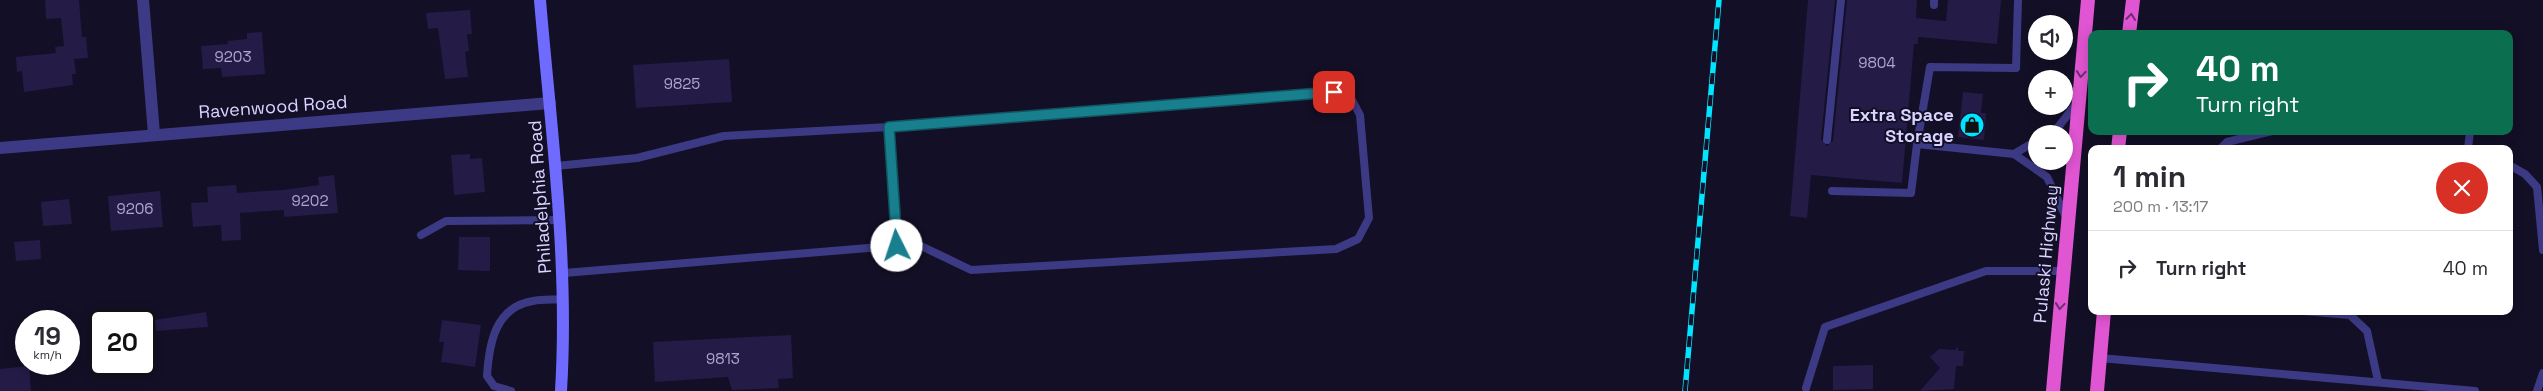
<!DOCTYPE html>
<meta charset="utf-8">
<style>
body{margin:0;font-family:"Space Grotesk",sans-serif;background:#f7f7f7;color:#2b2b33;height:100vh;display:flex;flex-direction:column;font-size:19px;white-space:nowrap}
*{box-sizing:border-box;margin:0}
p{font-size:16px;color:#7c7c81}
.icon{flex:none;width:28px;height:28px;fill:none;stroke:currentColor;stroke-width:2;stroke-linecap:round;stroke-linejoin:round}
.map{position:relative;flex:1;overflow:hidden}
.sheet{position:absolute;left:2088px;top:145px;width:425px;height:170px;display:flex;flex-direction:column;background:#fff;border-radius:10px;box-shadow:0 2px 12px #0003}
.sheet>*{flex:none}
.top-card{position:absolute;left:2088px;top:30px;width:425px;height:105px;border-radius:10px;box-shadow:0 2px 12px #0003;background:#0b6e4f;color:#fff;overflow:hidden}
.controls{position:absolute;left:2028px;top:15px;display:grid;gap:10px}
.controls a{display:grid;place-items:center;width:45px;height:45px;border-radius:50%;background:#fff;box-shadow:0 2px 12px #0003;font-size:25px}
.speed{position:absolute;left:15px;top:310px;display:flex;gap:10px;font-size:25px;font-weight:700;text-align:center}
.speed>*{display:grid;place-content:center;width:65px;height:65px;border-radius:50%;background:#fff;box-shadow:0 2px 12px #0003;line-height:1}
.speed small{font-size:12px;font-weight:400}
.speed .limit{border:2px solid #111;border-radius:8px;background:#fff;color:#111}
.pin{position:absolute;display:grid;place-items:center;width:42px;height:42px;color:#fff;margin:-21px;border-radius:10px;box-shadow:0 2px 8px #0006}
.me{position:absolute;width:55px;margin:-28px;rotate:356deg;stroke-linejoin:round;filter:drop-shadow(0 0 4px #0008)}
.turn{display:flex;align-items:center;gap:18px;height:105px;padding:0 25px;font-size:22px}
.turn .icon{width:65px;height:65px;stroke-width:2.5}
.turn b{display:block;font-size:35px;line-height:42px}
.round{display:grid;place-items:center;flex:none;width:52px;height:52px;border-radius:26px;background:#f7f7f7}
.head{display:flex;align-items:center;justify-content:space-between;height:85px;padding:0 25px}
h1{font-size:30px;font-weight:700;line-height:38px}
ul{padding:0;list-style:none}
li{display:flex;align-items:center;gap:15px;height:75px;padding:0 25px;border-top:1px solid #e1e1e2}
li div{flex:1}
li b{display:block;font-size:19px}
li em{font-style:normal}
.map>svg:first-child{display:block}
</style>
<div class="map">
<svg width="2543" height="391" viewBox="0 0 2543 391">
<rect width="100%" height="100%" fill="#130f26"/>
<g fill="#241b47">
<path d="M45,0H79L82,37H86L88,58L74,59L76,74H72L73,85L24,92L22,71L17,72L16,57L56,53L55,47L64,46L61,18L46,19Z"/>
<path d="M1808,0H1835L1821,139L1827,146L1833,141L1847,0H1917L1916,18L1946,21L1948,0H2001L1997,44L1918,37V44H1914L1902,183L1811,175L1807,218L1790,216Z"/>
<path d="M470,10L472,34H467L469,51L465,52L468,77L445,79L438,28L428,29L426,13Z"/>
<path d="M262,32L265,74L222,77L221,68L203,69L201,46L228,44L227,41L247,39V33Z"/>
<path d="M729,59L732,102L636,108L633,65Z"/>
<path d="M1963,92L1983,94L1981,113H1986L1984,140L1958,137Z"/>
<path d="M470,154V159L482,158L485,192L454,195L451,155Z"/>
<path d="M334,175L338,213L284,217V210L240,213L241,240L222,241L221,225L193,227L191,203L208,202L207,187L236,185L237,193L282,190L319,185L318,177Z"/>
<path d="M160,191L163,227L111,231L108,196Z"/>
<path d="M69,199L72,224L43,226L41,202Z"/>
<path d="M459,237H490V271L458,270Z"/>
<path d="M40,240L41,259L16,261L14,242Z"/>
<path d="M206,312L208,327L156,331L155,320Z"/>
<path d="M442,320L481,325L475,367L441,362L444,342H439Z"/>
<path d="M791,335L793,378L778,379L779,388L732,390L728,377L655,382L653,342Z"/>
<path d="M1958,347V351H1964L1963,366H1956L1954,389L1920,391L1940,368L1930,357L1939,349L1955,350Z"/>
<path d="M1873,365V389L1833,390V366Z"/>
<path d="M29,366L31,391H0V369Z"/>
</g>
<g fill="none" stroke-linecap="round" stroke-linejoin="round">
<g stroke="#3d3a85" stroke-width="8">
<path d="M1934,5V0"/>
<path d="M889,127L897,246"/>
<path d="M2050,134L2055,131L2077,103"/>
<path d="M1827,140L1841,0"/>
<path d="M1917,144L1930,67L2016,68L2018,0"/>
<path d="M2220,149L2227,142L2272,131"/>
<path d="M2468,149L2470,131"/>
<path d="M2014,154L2036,141"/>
<path d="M2509,165L2525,174L2537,187L2543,250"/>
<path d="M556,166L637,158L724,136L889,127L1334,92L1351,98L1360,115L1369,218L1358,239L1336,249L971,270L917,244L564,273"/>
<path d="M1832,191L1911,193L1917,144L2014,154L2047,177L2066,217"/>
<path d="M421,235L446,221L561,220"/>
<path d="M2303,311L2350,315L2367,331L2378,381"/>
<path d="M2100,358L2475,391"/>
<path d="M1806,388L1825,327L1986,271H2063"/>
<path d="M511,391L494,386L487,376C489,344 495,307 533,301C543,299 554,300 564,299"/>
<path d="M2537,391L2543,373"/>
</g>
<g stroke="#3d3a85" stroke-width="12">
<path d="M143,0L154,134"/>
<path d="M0,148L550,103"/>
</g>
<path stroke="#6f6bff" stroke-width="12" d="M540,0C551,131 569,260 561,391"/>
<g stroke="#e055d1" stroke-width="14">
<path d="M2129,34L2133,0"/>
<path d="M2118,149L2120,131"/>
<path d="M2053,391L2088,0"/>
<path d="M2097,391L2104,311"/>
</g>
<defs>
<path id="rail" d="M1685,391L1719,0"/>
</defs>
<use href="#rail" stroke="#00e5ff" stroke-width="5.5"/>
<use href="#rail" stroke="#130f26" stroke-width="4" stroke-dasharray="11" stroke-linecap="butt"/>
</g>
<defs><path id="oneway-chevron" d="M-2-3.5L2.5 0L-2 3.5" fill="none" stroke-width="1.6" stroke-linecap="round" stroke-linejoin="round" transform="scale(1.25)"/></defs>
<g stroke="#6f2e73">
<use href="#oneway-chevron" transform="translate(2131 17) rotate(-84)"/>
<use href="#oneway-chevron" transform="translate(2081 74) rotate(95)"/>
<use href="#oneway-chevron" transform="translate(2060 306) rotate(95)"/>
</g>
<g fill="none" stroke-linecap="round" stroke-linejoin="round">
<defs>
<path id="route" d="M897,246L889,127L1334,92"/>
</defs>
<use href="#route" stroke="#10535d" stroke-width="12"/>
<use href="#route" stroke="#187f8f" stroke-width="9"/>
</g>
<defs>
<symbol id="shop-disc" viewBox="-11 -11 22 22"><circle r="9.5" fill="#00e5ff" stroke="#130f26"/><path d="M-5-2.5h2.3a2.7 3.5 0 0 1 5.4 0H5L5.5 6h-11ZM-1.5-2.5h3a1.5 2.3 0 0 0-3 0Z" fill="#111"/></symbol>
</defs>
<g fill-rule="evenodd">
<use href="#shop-disc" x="1958" y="111" width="28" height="28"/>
</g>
<g text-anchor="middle" stroke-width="4" stroke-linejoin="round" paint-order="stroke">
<g font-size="15" fill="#aca6d1">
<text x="233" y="62">9203</text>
<text x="1877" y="68">9804</text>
<text x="682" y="89">9825</text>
<text x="310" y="206">9202</text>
<text x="135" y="214">9206</text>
<text x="723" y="364">9813</text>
</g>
<g font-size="18" fill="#d9d4ff" stroke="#130f26">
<text transform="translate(273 107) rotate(-4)" y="6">Ravenwood Road</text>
<text transform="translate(540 197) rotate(-94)" y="6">Philadelphia Road</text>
<text transform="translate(2046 254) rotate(-85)" y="6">Pulaski Highway</text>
</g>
<g font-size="18" font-weight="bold" fill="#d9d4ff" stroke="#130f26" text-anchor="end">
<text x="1954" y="121">Extra Space<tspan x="1954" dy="21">Storage</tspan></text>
</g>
</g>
</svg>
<div class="controls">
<a><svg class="icon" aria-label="sound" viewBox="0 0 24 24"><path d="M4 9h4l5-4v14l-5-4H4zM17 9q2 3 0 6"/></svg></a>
<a>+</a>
<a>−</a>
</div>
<div class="speed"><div>19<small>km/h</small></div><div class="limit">20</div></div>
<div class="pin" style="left:1334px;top:92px;background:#d93025"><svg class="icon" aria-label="arrive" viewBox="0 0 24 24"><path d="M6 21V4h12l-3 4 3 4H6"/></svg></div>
<svg class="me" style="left:897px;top:246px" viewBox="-20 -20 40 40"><circle r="19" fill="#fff"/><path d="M0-13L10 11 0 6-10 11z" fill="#187f8f"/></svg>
<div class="top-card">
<div class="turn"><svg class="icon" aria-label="right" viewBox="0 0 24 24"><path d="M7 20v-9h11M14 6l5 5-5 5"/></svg><div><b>40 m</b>Turn right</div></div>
</div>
<section class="sheet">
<div class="head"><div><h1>1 min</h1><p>200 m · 13:17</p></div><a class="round" style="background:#d93025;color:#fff"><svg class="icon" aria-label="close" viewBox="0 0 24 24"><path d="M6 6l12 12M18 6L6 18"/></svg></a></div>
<ul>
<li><svg class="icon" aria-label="right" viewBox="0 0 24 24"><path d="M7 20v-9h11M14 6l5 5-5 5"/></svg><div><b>Turn right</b></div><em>40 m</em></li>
</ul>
</section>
</div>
